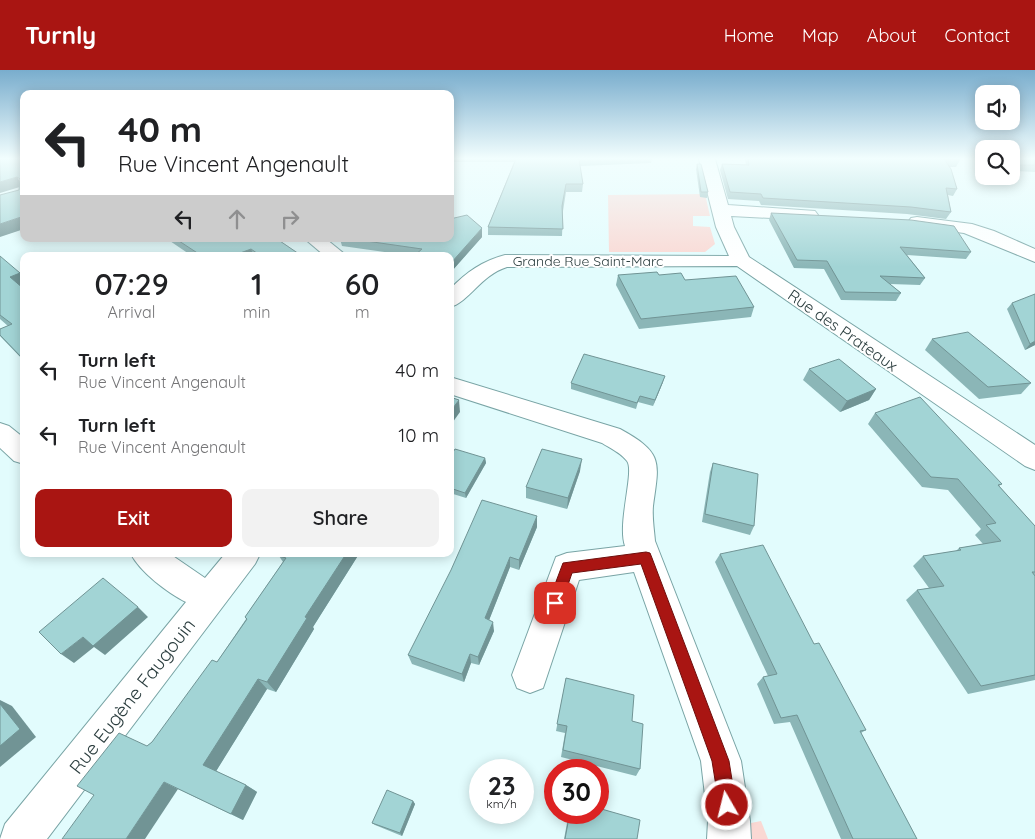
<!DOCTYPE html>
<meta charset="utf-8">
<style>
body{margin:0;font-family:Quicksand,sans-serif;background:#f2f2f2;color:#202124;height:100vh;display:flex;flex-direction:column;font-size:19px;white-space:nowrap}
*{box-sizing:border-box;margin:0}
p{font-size:16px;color:#757577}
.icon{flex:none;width:28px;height:28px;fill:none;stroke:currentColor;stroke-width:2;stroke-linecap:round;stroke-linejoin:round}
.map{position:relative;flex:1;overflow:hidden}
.side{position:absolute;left:20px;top:182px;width:434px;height:305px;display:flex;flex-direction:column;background:#fff;border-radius:10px;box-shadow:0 2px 12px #0003}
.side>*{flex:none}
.top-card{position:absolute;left:20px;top:20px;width:434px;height:152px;border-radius:10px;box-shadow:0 2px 12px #0003;background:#fff;color:#202124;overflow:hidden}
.buttons{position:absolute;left:975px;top:15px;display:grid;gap:10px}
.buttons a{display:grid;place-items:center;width:45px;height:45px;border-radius:10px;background:#fff;box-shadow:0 2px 12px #0003;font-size:25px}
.speed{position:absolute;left:469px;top:689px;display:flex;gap:10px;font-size:25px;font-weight:700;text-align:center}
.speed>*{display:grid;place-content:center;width:65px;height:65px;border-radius:50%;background:#fff;box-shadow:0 2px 12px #0003;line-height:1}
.speed small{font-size:12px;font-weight:400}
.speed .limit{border:8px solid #d22;background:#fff;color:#111}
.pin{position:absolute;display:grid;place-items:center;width:42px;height:42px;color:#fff;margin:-21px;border-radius:10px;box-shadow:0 2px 8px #0006}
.me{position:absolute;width:55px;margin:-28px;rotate:352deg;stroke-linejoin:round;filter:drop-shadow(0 0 4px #0008)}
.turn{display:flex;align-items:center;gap:18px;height:105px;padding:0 15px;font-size:22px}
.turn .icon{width:65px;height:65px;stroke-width:2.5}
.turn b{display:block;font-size:35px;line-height:42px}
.lanes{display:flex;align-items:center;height:48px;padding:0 15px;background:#0003;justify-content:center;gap:25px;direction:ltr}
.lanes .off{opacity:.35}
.eta{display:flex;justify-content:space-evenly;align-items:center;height:85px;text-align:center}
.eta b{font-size:30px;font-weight:600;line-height:35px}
.cta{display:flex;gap:10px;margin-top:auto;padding:10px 15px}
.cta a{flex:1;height:58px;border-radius:10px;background:#a91512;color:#fff;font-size:20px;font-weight:600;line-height:58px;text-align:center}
.cta a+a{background:#f2f2f2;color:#202124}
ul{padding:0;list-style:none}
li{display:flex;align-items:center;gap:15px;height:65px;padding:0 15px}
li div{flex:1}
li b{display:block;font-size:19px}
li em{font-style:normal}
header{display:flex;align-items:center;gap:30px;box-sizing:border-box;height:70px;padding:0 25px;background:#a91512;color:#fff}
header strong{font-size:24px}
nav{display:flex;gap:28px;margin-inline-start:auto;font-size:18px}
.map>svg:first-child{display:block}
</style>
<header>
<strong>Turnly</strong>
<nav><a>Home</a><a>Map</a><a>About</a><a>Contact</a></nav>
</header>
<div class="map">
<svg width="1035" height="769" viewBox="0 0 1035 769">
<rect width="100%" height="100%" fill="#e2fcfd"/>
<g fill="#fad8d3">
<path d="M705,124L710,146H693V156L710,157L715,174L705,182H609L608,125Z"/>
<path d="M761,751L768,769H751V753Z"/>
</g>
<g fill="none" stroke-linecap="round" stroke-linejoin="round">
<defs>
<g id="minor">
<path d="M699,89H715L728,135L815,141L818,145L815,149L809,150L731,146L734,157L749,187L1035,375V400L1025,396L737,196L507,197C481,205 468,233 450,237V219C467,202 482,191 505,185L729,186L716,157Z"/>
<path d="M917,147L972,154L994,161L1035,179V192L964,163L911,156L908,152L911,148Z"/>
<path d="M305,169H326L347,186H325Z"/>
<path d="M450,307L620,359C664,383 659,392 653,436C652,448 654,459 655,471L741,691L750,751L751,769H707L708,751L701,691L634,502L579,510L543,618L530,623L517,618L512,605L556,487L567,483L625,476C617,453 635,401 627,391C621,383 610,378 602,373L450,324Z"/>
<path d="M0,353L9,356L24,368V394L14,391L0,378Z"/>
<path d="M131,484H170L205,508L225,484H260L255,494L47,769H0L5,754L186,532C168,523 140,502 131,484Z"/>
</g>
</defs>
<use href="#minor" stroke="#79a4a5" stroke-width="2"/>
<use href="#minor" fill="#fff" fill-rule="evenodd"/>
</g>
<g fill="#8bb6b7">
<path d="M450,89H652L651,93L580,96L583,114L582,122H566L563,141L562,166L488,165V157L514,92H450Z"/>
<path d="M745,89H960V90L956,97H950L957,119L953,126L948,125L951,142L946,149L907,144L761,135L759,131L728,129L720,100L722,94L746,95Z"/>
<path d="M1011,89H1035V102L1015,101L1011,98Z"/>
<path d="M697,94L708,122L707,128L700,127L696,99Z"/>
<path d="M771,143L971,182L966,189L907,185L925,208L920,215L890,214L901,223L896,231L841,230L824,199L794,198L769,150Z"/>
<path d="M482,167L451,202H450V186H413L342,176L340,169H450Z"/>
<path d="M167,169H277L302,186H192Z"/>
<path d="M0,186L24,208V216L21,217L24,219V291L0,266V259L8,256L0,249Z"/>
<path d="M618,205H659L685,210L754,237L751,247L639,259L616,215Z"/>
<path d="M1012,233L1035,275L1025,280L1007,239Z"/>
<path d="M932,269L1031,313L1021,324L979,329L925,280Z"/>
<path d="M809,299L876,319L869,330L840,342L803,310Z"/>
<path d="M663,312L653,336L638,332L636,339L571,319V313Z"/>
<path d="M875,343L1002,414L999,416L1035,456V610L968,624L906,530L917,520L929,518L913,496L923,486L956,481L959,478L983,474L975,465L981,459L948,420L922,417L868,354Z"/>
<path d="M450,387L485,388L486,393L466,428L450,423Z"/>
<path d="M713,393L754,456L750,465L702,452L710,402Z"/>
<path d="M580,401L567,439L526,428V417Z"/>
<path d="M537,446V457L519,500L510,497L489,550L494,561L479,595L471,593L464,612L412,594L408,585Z"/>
<path d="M359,484L313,557L314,559L276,622L267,619L216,701L246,715L257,722L243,750L178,719L147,676L152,672L217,592L246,549L245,547L283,492L279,486Z"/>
<path d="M720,484L814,574L866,660L861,663L917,769H841L790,652L774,654L757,614L763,607L768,606L715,492Z"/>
<path d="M566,608L632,651L640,699L636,706L561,687L565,663L556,661Z"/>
<path d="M413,731L415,734L402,766L375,755L372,753Z"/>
<path d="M569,742H598L637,769H564Z"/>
</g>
<g fill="#719495">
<path d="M17,107L23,116L0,123V112Z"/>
<path d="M24,146V159L0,167V154Z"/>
<path d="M482,158V167L451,202V193Z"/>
<path d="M251,179L254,186H232Z"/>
<path d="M20,203L24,208V216L18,218L10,207Z"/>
<path d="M1035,271V275L1025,280L1030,274Z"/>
<path d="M665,306L663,312L653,336L655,330Z"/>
<path d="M876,319L869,330L840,342L847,331Z"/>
<path d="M459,330L460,342L450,356V342Z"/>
<path d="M485,388L486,393L466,428L465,423Z"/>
<path d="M582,389L580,401L567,439L568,428Z"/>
<path d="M537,446V457L519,500V490Z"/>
<path d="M346,484H359L313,557L314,559L276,622L267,612L305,547Z"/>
<path d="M510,487V497L486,558L485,548Z"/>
<path d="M138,537L148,547L105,585L94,577L74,593L61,584L83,567Z"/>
<path d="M493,552L494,561L479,595L478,587Z"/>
<path d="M470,584L471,593L464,612L462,604Z"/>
<path d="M258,609L267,619L215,703L203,695Z"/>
<path d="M0,630L12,636L36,667L0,697Z"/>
<path d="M164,712L178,719L145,769H126Z"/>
<path d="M246,715L257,722L243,750L231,744Z"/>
<path d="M413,731L415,734L402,766L400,763Z"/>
</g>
<g fill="#a2d4d5" stroke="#719495">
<path d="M0,89H24V146L0,154V125L19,120L20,109L17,107L0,112Z"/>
<path d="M516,89H579L583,114H566L562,136L563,159L488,157Z"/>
<path d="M748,89H944L951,99L957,119L946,118L951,142L911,137L763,128L761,124L730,122L722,94L749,95Z"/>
<path d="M946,89H960V90Z"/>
<path d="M1013,89H1035V95H1019Z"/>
<path d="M697,94H701L708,122H701Z"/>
<path d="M771,143L911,150L954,156L971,182L900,177L925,208L880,206L901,223L845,222L827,191L797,190Z"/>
<path d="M467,145L482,158L451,193L450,186H419L415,185L422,179L352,169H450V149Z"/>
<path d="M176,169H277L302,186H261L251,179L232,186H202Z"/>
<path d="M0,186L20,203L10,207L24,219V290L0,265V259L12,254L0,245Z"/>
<path d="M657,202L659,205L681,203L685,210L736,206L754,237L641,249L618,205Z"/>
<path d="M1035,224V271L1030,274L1012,233Z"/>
<path d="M968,262L1031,313L988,317L932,269Z"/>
<path d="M584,284L665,306L655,330L640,326L637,333L571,313Z"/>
<path d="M839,289L876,319L847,331L809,299Z"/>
<path d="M450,327L459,330L450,342Z"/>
<path d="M920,327L1002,414L998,415L1035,456V502H1032L1035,506V605L981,616L917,520L944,516L923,486L961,480L959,478L1001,471L986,455L996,453L958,409L931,407L875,343Z"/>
<path d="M455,379L485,388L465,423L450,418V387Z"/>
<path d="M542,379L582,389L568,428L526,417Z"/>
<path d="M713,393L758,404L754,456L705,444Z"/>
<path d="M482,430L537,446L519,490L510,487L485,548L493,552L478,587L470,584L462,604L408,585L451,500Z"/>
<path d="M763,475L814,574L819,573L866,660L860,661L917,769H853L797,645L781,648L763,607L777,604L720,484Z"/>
<path d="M281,484H346L305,547L307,548L267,612L258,609L203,695L246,715L231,744L164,712L126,769H62L94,725L77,716L119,663L147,676L152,672L212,590L217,592L247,549L245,547L286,488L279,486Z"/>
<path d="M103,508L138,537L93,576L83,567L61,584L39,562Z"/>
<path d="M566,608L634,625L632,651L643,654L640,699L563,680L567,656L557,654Z"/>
<path d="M0,634L20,659L0,676Z"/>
<path d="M387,720L413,731L400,763L372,753Z"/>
<path d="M598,738L640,750L637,769H565L570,742H598Z"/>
</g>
<linearGradient id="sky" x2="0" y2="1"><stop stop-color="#79adcd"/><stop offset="0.45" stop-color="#f2fefe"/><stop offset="1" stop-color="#f2fefe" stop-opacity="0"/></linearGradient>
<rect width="1035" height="197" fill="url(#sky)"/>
<path fill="#a91512" stroke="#6e0e0c" d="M646,482L650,483L652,488L729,691L736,735L734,741L727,744L721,741L719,735L712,691L641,494L572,503L560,538L555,540L550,538L548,533L563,493Z"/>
<g text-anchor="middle" stroke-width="4" stroke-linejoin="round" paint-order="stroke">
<g font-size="14" fill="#2d3f40" stroke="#fff">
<text x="588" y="196">Grande Rue Saint-Marc</text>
</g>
<g font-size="16" fill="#2d3f40" stroke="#fff">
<text transform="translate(843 260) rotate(35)" y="6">Rue des Prateaux</text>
</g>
<g font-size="19" fill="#2d3f40" stroke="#fff">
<text transform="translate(132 626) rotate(-52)" y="7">Rue Eugène Faugouin</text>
</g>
</g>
</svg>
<div class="buttons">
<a><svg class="icon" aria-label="sound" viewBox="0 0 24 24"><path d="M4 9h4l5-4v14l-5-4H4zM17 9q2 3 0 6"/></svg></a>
<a><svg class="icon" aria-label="search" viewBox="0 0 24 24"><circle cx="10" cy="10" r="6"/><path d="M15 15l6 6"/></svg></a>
</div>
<div class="speed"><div>23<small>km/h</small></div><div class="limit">30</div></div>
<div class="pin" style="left:555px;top:533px;background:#d93025"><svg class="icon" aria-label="arrive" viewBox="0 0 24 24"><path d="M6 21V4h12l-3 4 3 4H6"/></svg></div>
<svg class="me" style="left:727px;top:735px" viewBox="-20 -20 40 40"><circle r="17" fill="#a91512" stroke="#fff" stroke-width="3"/><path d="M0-11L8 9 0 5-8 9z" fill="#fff"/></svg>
<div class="top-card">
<div class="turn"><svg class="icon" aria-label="left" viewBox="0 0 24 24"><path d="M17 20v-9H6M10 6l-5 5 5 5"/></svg><div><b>40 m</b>Rue Vincent Angenault</div></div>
<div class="lanes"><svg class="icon" aria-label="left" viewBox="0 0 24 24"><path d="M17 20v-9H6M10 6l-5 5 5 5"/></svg><svg class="icon off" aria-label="ahead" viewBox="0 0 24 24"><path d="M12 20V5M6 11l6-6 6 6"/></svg><svg class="icon off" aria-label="right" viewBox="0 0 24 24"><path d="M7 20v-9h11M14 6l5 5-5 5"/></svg></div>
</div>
<section class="side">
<div class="eta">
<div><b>07:29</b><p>Arrival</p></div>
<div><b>1</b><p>min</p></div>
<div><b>60</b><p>m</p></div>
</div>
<ul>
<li><svg class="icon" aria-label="left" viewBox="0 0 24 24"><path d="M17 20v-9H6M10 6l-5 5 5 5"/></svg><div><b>Turn left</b><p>Rue Vincent Angenault</p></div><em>40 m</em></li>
<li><svg class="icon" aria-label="left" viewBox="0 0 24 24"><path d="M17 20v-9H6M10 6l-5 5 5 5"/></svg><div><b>Turn left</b><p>Rue Vincent Angenault</p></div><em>10 m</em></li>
</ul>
<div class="cta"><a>Exit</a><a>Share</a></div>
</section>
</div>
